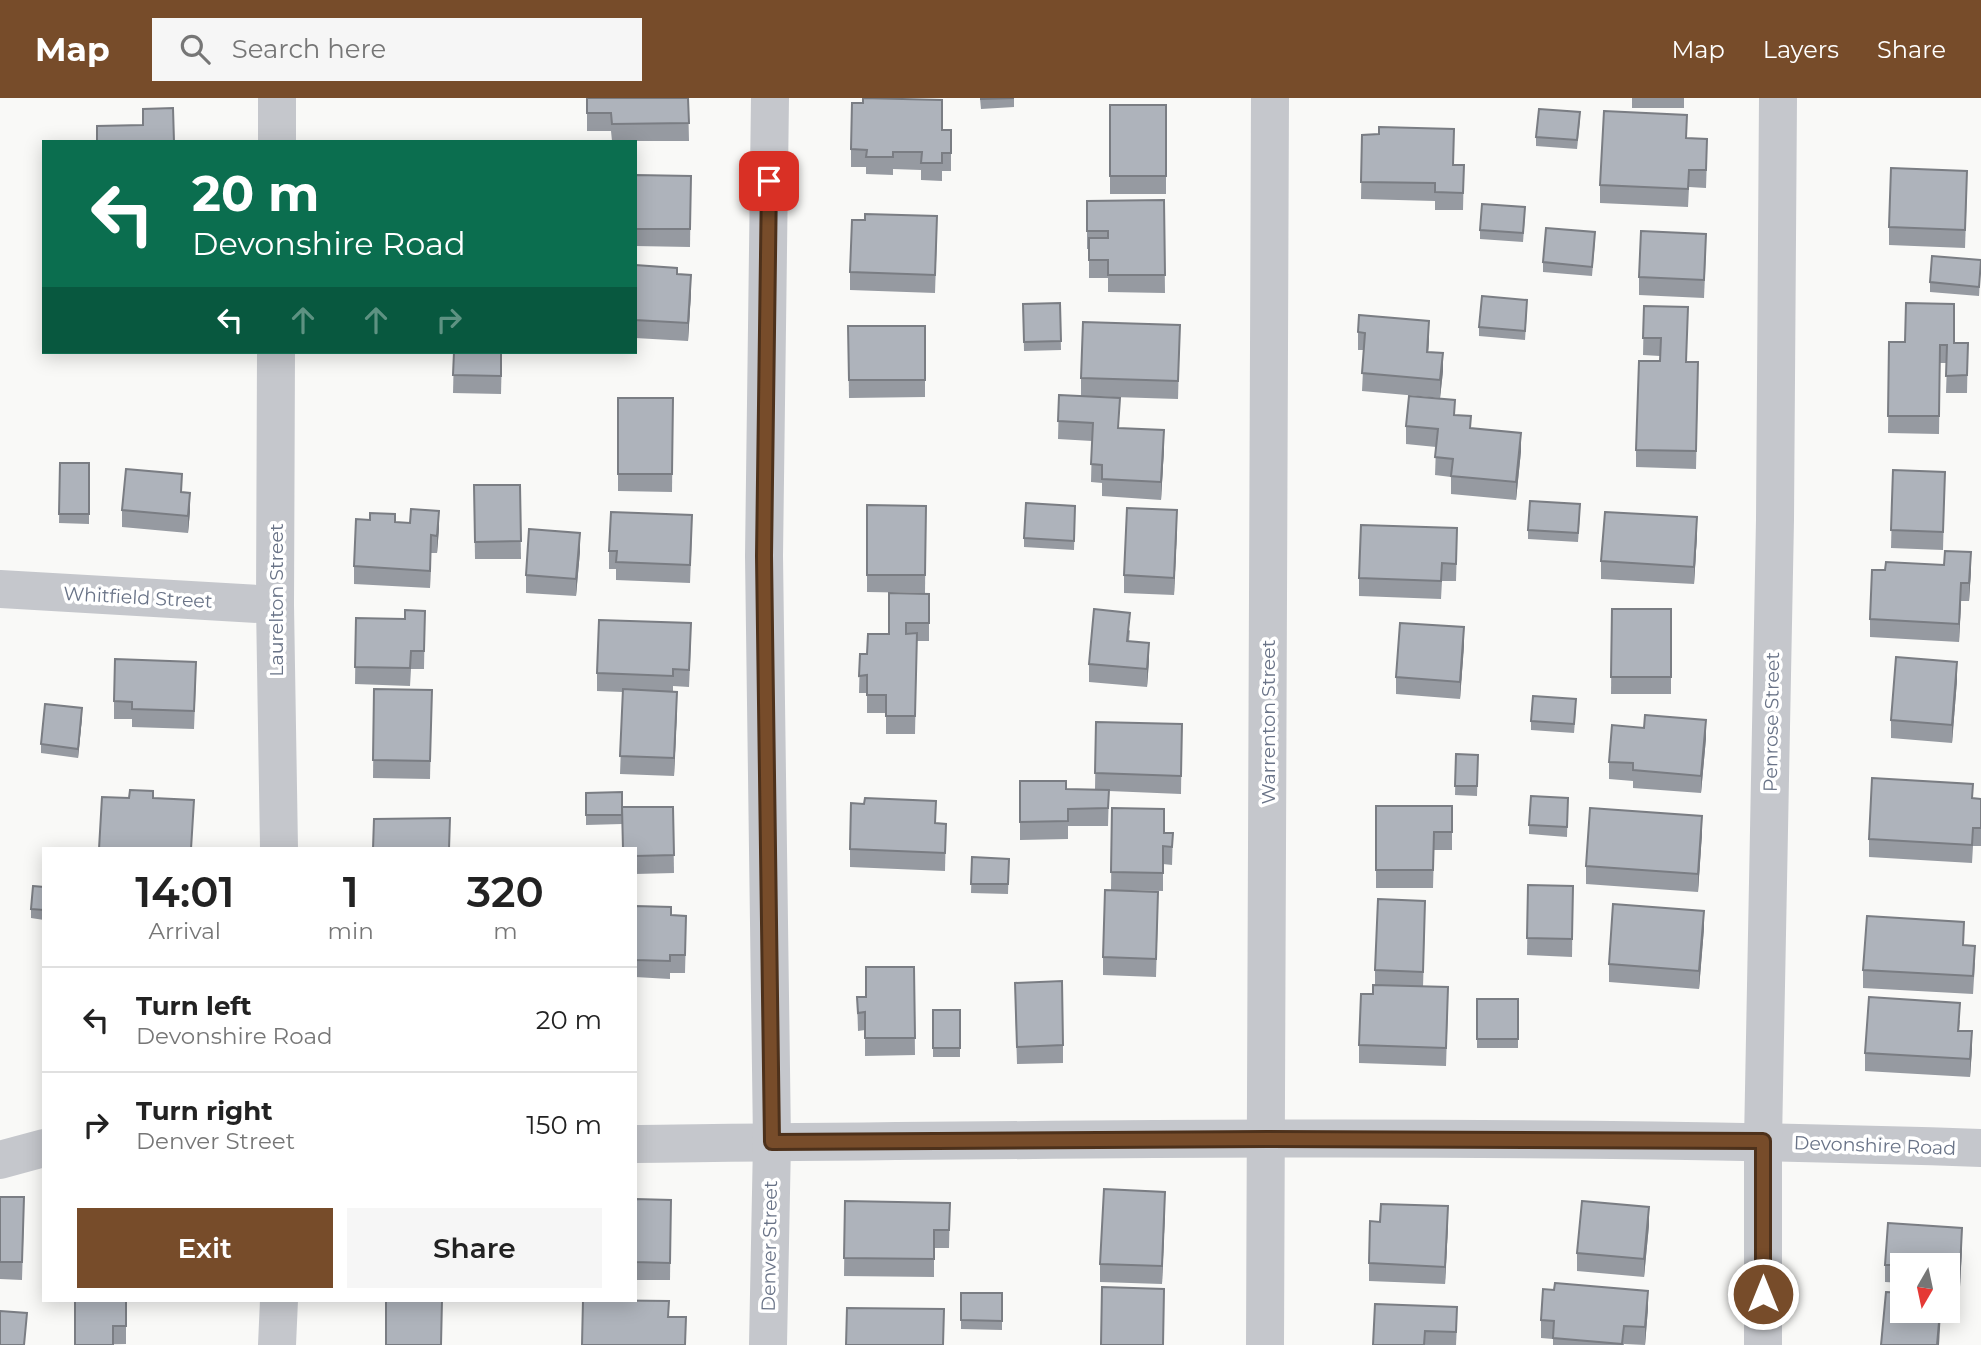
<!DOCTYPE html>
<style>
body{margin:0;font-family:Montserrat,sans-serif;background:#f6f6f6;color:#222;height:100vh;display:flex;flex-direction:column;font-size:26px;white-space:nowrap}
*{box-sizing:border-box;margin:0}
p{font-size:23px;color:#767676}
.icon{flex:none;width:38px;height:38px;fill:none;stroke:currentColor;stroke-width:2;stroke-linecap:round;stroke-linejoin:round}
.map{position:relative;flex:1;overflow:hidden}
.details{position:absolute;left:42px;top:749px;width:595px;height:455px;display:flex;flex-direction:column;background:#fff;border-radius:0px;box-shadow:0 4px 18px #0003}
.details>*{flex:none}
.banner{position:absolute;left:42px;top:42px;width:595px;height:214px;border-radius:0px;box-shadow:0 4px 18px #0003;background:#0b6e4f;color:#fff;overflow:hidden}
.needle{width:46px;rotate:189deg}
.buttons{position:absolute;left:1890px;top:1155px;display:grid;gap:14px}
.buttons a{display:grid;place-items:center;width:70px;height:70px;border-radius:0px;background:#fff;box-shadow:0 4px 18px #0003;font-size:35px}
.pin{position:absolute;display:grid;place-items:center;width:60px;height:60px;color:#fff;margin:-30px;border-radius:14px;box-shadow:0 4px 10px #0006}
.me{position:absolute;width:77px;margin:-38px;rotate:0deg;stroke-linejoin:round;filter:drop-shadow(0 0 5px #0008)}
.turn{display:flex;align-items:center;gap:24px;height:147px;padding:0 35px;font-size:32px}
.turn .icon{width:91px;height:91px;stroke-width:2.5}
.turn b{display:block;font-size:49px;line-height:60px}
.lanes{display:flex;align-items:center;height:66px;padding:0 35px;background:#0003;justify-content:center;gap:35px;direction:ltr}
.lanes .off{opacity:.35}
.eta{display:flex;justify-content:space-evenly;align-items:center;height:119px;text-align:center}
.eta b{font-size:42px;font-weight:600;line-height:49px}
.cta{display:flex;gap:14px;margin-top:auto;padding:14px 35px}
.cta a{flex:1;height:80px;border-radius:0px;background:#774c2a;color:#fff;font-size:28px;font-weight:600;line-height:80px;text-align:center}
.cta a+a{background:#f6f6f6;color:#222}
ul{padding:0;list-style:none}
li{display:flex;align-items:center;gap:21px;height:105px;padding:0 35px;border-top:2px solid #e0e0e0}
li div{flex:1}
li b{display:block;font-size:26px}
li em{font-style:normal}
header{display:flex;align-items:center;gap:42px;box-sizing:border-box;height:98px;padding:0 35px;background:#774c2a;color:#fff}
header strong{font-size:33px}
nav{display:flex;gap:38px;margin-inline-start:auto;font-size:24px}
.search{width:490px;height:63px;background:#f6f6f6;display:flex;align-items:center;gap:18px;box-sizing:border-box;padding:0 24px;border-radius:0px;color:#767676;font-size:26px}
.map>svg:first-child{display:block}
</style>
<header>
<strong>Map</strong>
<div class="search"><svg class="icon" aria-label="search" viewBox="0 0 24 24"><circle cx="10" cy="10" r="6"/><path d="M15 15l6 6"/></svg>Search here</div>
<nav><a>Map</a><a>Layers</a><a>Share</a></nav>
</header>
<div class="map">
<svg width="1981" height="1247" viewBox="0 0 1981 1247">
<rect width="100%" height="100%" fill="#f9f9f7"/>
<g fill="none" stroke-linecap="round" stroke-linejoin="round">
<g stroke="#c5c7cc" stroke-width="38">
<path d="M277,44V0"/>
<path d="M276,254L275,507L279,751"/>
<path d="M0,491L275,507"/>
<path d="M635,1046C1084,1041 1533,1035 1981,1050"/>
<path d="M0,1062L44,1050"/>
<path d="M277,1247L279,1202"/>
<path d="M768,1247L772,1044L764,458L770,0"/>
<path d="M1265,1247L1270,0"/>
<path d="M1763,1247V1043L1775,422L1778,0"/>
</g>
</g>
<g fill="#969aa1">
<path d="M587,0H688L689,43H612L611,33H587Z"/>
<path d="M980,0H1014V9L981,11Z"/>
<rect x="1632" y="0" width="52" height="10"/>
<rect x="1110" y="7" width="56" height="89"/>
<path d="M1580,23L1577,51L1536,48V39Z"/>
<path d="M942,32H951V73H942V83L921,82V72L893,71V77L866,76V69H851V51Z"/>
<path d="M1362,37L1454,67H1464L1463,112H1435V103L1361,101Z"/>
<path d="M1687,40L1707,59L1706,90L1689,89L1688,109L1600,105V87Z"/>
<path d="M635,77L691,78L690,149L635,148Z"/>
<path d="M1967,91L1965,150L1889,147V129Z"/>
<path d="M1164,102L1165,195L1108,194V180H1089V151H1087V103Z"/>
<path d="M1525,118L1523,144L1480,141V132Z"/>
<path d="M937,136L935,195L850,192V174Z"/>
<path d="M1595,143L1592,178L1543,174V164Z"/>
<path d="M1706,154L1704,200L1639,197V179Z"/>
<path d="M1981,162L1979,198L1930,194V184Z"/>
<path d="M635,167L677,176L691,195L688,243L635,240Z"/>
<path d="M1060,205L1061,252L1024,253L1023,206Z"/>
<path d="M1644,208L1687,264L1698,282L1696,371L1636,369V352L1660,263V258L1643,257Z"/>
<path d="M1527,212L1525,242L1479,238V229Z"/>
<path d="M1180,227L1178,301L1081,298V280Z"/>
<path d="M848,228H925V299L849,300Z"/>
<path d="M1358,234L1429,241L1428,254L1443,273L1440,300L1362,293L1364,252H1358Z"/>
<path d="M1889,244L1968,245L1967,295H1946L1947,265H1940L1939,336L1888,335Z"/>
<path d="M454,254H502L501,296L453,295Z"/>
<path d="M1059,297L1119,330L1164,350L1161,402L1102,398V385L1091,384L1092,343L1058,341Z"/>
<path d="M618,300H673L672,394L618,393Z"/>
<path d="M1455,317L1471,330L1521,353L1516,402L1451,396V379L1435,377L1436,349L1406,346V328Z"/>
<path d="M60,365H89V426L59,425Z"/>
<path d="M1893,372L1945,374L1943,452L1891,450Z"/>
<path d="M474,387H520L521,461H475Z"/>
<path d="M182,394L190,413L188,435L122,429V412Z"/>
<path d="M867,407L926,408L925,495L867,494Z"/>
<path d="M1580,416L1578,444L1528,441V432Z"/>
<path d="M1075,417L1074,452L1024,449V440Z"/>
<path d="M370,422L395,424L439,430L437,455H431L430,490L354,486V468Z"/>
<path d="M1177,430L1174,497L1124,495V477Z"/>
<path d="M692,435L690,485L616,482V471H609V453Z"/>
<path d="M1697,437L1694,486L1601,481V463Z"/>
<path d="M1457,448L1456,483H1442L1441,501L1359,498V480Z"/>
<path d="M580,453L576,498L526,495V477Z"/>
<path d="M1971,472L1969,503H1961L1959,544L1870,539V521Z"/>
<path d="M929,496V543H917L915,636H886V615H867V595H859L860,556H867Z"/>
<path d="M1612,511H1671V596H1611Z"/>
<path d="M425,513L424,571H411L410,588L355,586L356,520L405,521Z"/>
<path d="M1130,532L1129,543L1149,562L1147,589L1089,584V566Z"/>
<path d="M691,543L689,589L673,588V593L677,611L674,678L620,676L623,594L597,593V575Z"/>
<path d="M1464,547L1460,601L1396,596V579Z"/>
<path d="M196,581L194,631L132,629V621H114V603Z"/>
<path d="M1957,582L1952,645L1891,640V622Z"/>
<path d="M374,591L432,592L430,681L373,680Z"/>
<path d="M1576,610L1574,635L1531,632V623Z"/>
<path d="M82,619L78,660L41,655V646Z"/>
<path d="M1096,624L1182,626L1181,696L1109,693L1108,728H1068V741L1020,742V683L1066,691L1095,692Z"/>
<path d="M1706,640L1701,695L1633,690V683L1609,681V664Z"/>
<path d="M1456,656L1478,657L1477,698L1455,697Z"/>
<path d="M622,694V726L586,727V695Z"/>
<path d="M1568,700L1567,739L1529,736V727Z"/>
<path d="M1973,700L1981,701V748H1973L1972,765L1869,759V741Z"/>
<path d="M1376,708H1452V752H1434L1433,790H1376Z"/>
<path d="M673,709L674,775L635,776V751Z"/>
<path d="M1112,710L1164,735H1173L1172,767L1163,766V793L1111,792Z"/>
<path d="M935,725L946,726L945,773L850,769V751Z"/>
<path d="M1702,735L1698,794L1586,786V768Z"/>
<path d="M972,759L1009,761L1008,796L971,795Z"/>
<path d="M1528,787L1573,788L1572,859L1527,857Z"/>
<path d="M44,789V822L31,820V811Z"/>
<path d="M635,808L671,817L686,836L685,875H670V881L635,879Z"/>
<path d="M1158,812L1156,879L1103,877V859Z"/>
<path d="M1425,820L1423,889L1448,907L1446,968L1359,965V947L1375,887V872Z"/>
<path d="M1704,830L1699,891L1609,884V866Z"/>
<path d="M1964,847L1975,865L1973,896L1863,890V872Z"/>
<path d="M914,869L915,957L865,958V932L858,933L857,899H866Z"/>
<rect x="1477" y="901" width="41" height="49"/>
<path d="M1015,902L1063,947V965L1017,966Z"/>
<rect x="933" y="912" width="27" height="47"/>
<path d="M1960,922L1959,933L1972,951L1970,979L1865,973V955Z"/>
<path d="M0,1099L24,1117L22,1182L0,1181Z"/>
<path d="M635,1101L671,1102L670,1182H635Z"/>
<path d="M845,1103L950,1105L949,1150H934V1179L844,1178Z"/>
<path d="M1165,1112L1162,1186L1100,1184V1166Z"/>
<path d="M1448,1126L1445,1186L1369,1183V1165Z"/>
<path d="M1649,1127L1644,1179L1577,1173V1155Z"/>
<path d="M1962,1147L1960,1189L1948,1188V1167H1902V1185L1885,1184V1167Z"/>
<path d="M961,1195H1002V1232L961,1231Z"/>
<path d="M126,1202V1246L75,1247Z"/>
<path d="M1375,1206L1457,1227L1456,1247H1373Z"/>
<path d="M1648,1210L1645,1247L1624,1246V1247H1553V1241L1541,1240V1222Z"/>
</g>
<g fill="#7a7d83">
<path d="M691,177V195L688,243V225Z"/>
<path d="M1429,223V241L1427,272V254Z"/>
<path d="M1443,255V273L1440,300V282Z"/>
<path d="M1164,332V350L1161,402V384Z"/>
<path d="M1521,335V353L1516,402V384Z"/>
<path d="M190,395V413L188,435V418Z"/>
<path d="M1177,412V430L1174,497V480Z"/>
<path d="M439,413V430L437,455V438Z"/>
<path d="M1697,419V437L1694,486V469Z"/>
<path d="M580,435V453L576,498V481Z"/>
<path d="M431,437V455L430,490V473Z"/>
<path d="M1971,454V472L1969,503V485Z"/>
<path d="M1961,485V503L1959,544V526Z"/>
<path d="M1464,529V547L1460,601V584Z"/>
<path d="M1149,545V562L1147,589V571Z"/>
<path d="M1957,564V582L1952,645V627Z"/>
<path d="M677,594V611L674,678V660Z"/>
<path d="M82,610V619L78,660V651Z"/>
<path d="M1706,622V640L1701,695V678Z"/>
<path d="M1702,718V735L1698,794V776Z"/>
<path d="M1704,813V830L1699,891V873Z"/>
<path d="M1972,933V951L1970,979V961Z"/>
<path d="M1165,1094V1112L1162,1186V1168Z"/>
<path d="M1448,1108V1126L1445,1186V1169Z"/>
<path d="M1649,1109V1127L1644,1179V1161Z"/>
<path d="M1962,1130V1147L1960,1189V1171Z"/>
<path d="M1648,1193V1210L1645,1247V1229Z"/>
<path d="M1940,1213H1941L1939,1247H1937Z"/>
</g>
<g fill="#aeb3bb" stroke="#7a7d83" stroke-width="2">
<path d="M587,0H688L689,25L612,26L611,15H587Z"/>
<path d="M863,0L942,2V32H951V55H942V65H921L922,54H893V59H866L867,52L851,51L852,5H863Z"/>
<path d="M981,0H1014L981,1Z"/>
<rect x="1110" y="7" width="56" height="71"/>
<path d="M173,10L174,44H97V28L143,27V11Z"/>
<path d="M1539,11L1580,14L1577,42L1536,39Z"/>
<path d="M1604,13L1687,17L1686,40L1707,41L1706,72H1689L1688,91L1600,87Z"/>
<path d="M1379,29L1454,31L1453,67H1464L1463,95L1435,94V85L1361,84L1362,37L1379,36Z"/>
<path d="M1891,70L1967,73L1965,132L1889,129Z"/>
<path d="M635,77L691,78L690,131H635Z"/>
<path d="M1164,102L1165,177H1108V162H1089V140H1108V133H1087V103Z"/>
<path d="M1482,106L1525,109L1523,135L1480,132Z"/>
<path d="M865,116L937,118L935,177L850,174L852,122H865Z"/>
<path d="M1546,130L1595,134L1592,169L1543,164Z"/>
<path d="M1641,133L1706,136L1704,182L1639,179Z"/>
<path d="M1932,158L1981,162L1979,189L1930,184Z"/>
<path d="M635,167L677,170V176L691,177L688,225L635,222Z"/>
<path d="M1482,198L1527,202L1525,233L1479,229Z"/>
<path d="M1060,205L1061,243L1024,244L1023,206Z"/>
<path d="M1906,205L1954,206V245H1968L1967,277L1946,278L1947,247H1940L1939,318H1888L1889,244H1905Z"/>
<path d="M1644,208L1688,209L1686,264H1698L1696,353L1636,352L1639,263H1660L1661,240H1643Z"/>
<path d="M1359,217L1429,223L1427,254L1443,255L1440,282L1362,275L1365,235L1358,234Z"/>
<path d="M1083,224L1180,227L1178,283L1081,280Z"/>
<path d="M848,228H925V282H849Z"/>
<path d="M454,254H501V278L453,277Z"/>
<path d="M1059,297L1120,300L1118,330L1164,332L1161,384L1102,381V367L1091,366L1093,325L1058,323Z"/>
<path d="M1409,298L1455,302L1454,317L1471,318L1470,330L1521,335L1516,384L1451,378L1453,361L1435,359L1438,331L1406,328Z"/>
<path d="M618,300H673L672,376H618Z"/>
<path d="M60,365H89V416H59Z"/>
<path d="M126,371L182,376L181,394L190,395L188,418L122,412Z"/>
<path d="M1893,372L1945,374L1943,434L1891,432Z"/>
<path d="M474,387H520L521,443L475,444Z"/>
<path d="M1530,403L1580,406L1578,435L1528,432Z"/>
<path d="M1026,405L1075,408L1074,443L1024,440Z"/>
<path d="M867,407L926,408L925,477H867Z"/>
<path d="M1127,410L1177,412L1174,480L1124,477Z"/>
<path d="M411,411L439,413L437,438L431,437L430,473L354,468L356,421L370,422V415L395,416V424L410,425Z"/>
<path d="M611,414L692,417L690,467L616,464L617,453H609Z"/>
<path d="M1605,414L1697,419L1694,469L1601,463Z"/>
<path d="M1361,427L1457,430L1456,466L1442,465L1441,483L1359,480Z"/>
<path d="M529,431L580,435L576,481L526,477Z"/>
<path d="M1945,453L1971,454L1969,485H1961L1959,526L1870,521L1872,472H1885L1886,464L1944,467Z"/>
<path d="M889,495L929,496V525H906V536L917,535L915,618H886V597H867V577L859,578L860,556H867L868,536H889Z"/>
<path d="M1094,511L1130,515L1127,543L1149,545L1147,571L1089,566Z"/>
<path d="M1612,511H1671V579H1611Z"/>
<path d="M405,512L425,513L424,553H411L410,570L355,569L356,520L405,521Z"/>
<path d="M599,522L691,525L689,572L673,571V578L597,575Z"/>
<path d="M1400,525L1464,529L1460,584L1396,579Z"/>
<path d="M1896,559L1957,564L1952,627L1891,622Z"/>
<path d="M115,561L196,564L194,613L132,611V604L114,603Z"/>
<path d="M374,591L432,592L430,663L373,662Z"/>
<path d="M623,591L677,594L674,660L620,658Z"/>
<path d="M1533,598L1576,601L1574,626L1531,623Z"/>
<path d="M45,606L82,610L78,651L41,646Z"/>
<path d="M1645,617L1706,622L1701,678L1633,672V665L1609,664L1612,627L1644,630Z"/>
<path d="M1096,624L1182,626L1181,678L1095,675Z"/>
<path d="M1456,656L1478,657L1477,688H1455Z"/>
<path d="M1872,680L1973,686L1972,700L1981,701V730H1973L1972,747L1869,741Z"/>
<path d="M1020,683H1066V691L1109,692L1108,710L1068,711V723L1020,724Z"/>
<path d="M130,692L153,693V700L194,702L191,751H99L102,699L129,700Z"/>
<path d="M622,694V717H586V695Z"/>
<path d="M1531,698L1568,700L1567,729L1529,727Z"/>
<path d="M865,700L936,703L935,725L946,726L945,755L850,751L851,705L864,706Z"/>
<path d="M1376,708H1452V734H1434L1433,772H1376Z"/>
<path d="M622,709H673L674,757L635,758V751H623Z"/>
<path d="M1112,710L1164,711V735H1173L1172,749L1163,748V775L1111,774Z"/>
<path d="M1590,710L1702,718L1698,776L1586,768Z"/>
<path d="M450,720L449,751H373L374,721Z"/>
<path d="M972,759L1009,761L1008,786H971Z"/>
<path d="M1528,787L1573,788L1572,841L1527,840Z"/>
<path d="M33,788L44,789V812L31,811Z"/>
<path d="M1105,792L1158,794L1156,861L1103,859Z"/>
<path d="M1378,801L1425,803L1423,874L1375,872Z"/>
<path d="M1613,806L1704,813L1699,873L1609,866Z"/>
<path d="M635,808L671,809V817L686,818L685,857H670V863L635,862Z"/>
<path d="M1867,818L1964,824L1963,847L1975,848L1973,878L1863,872Z"/>
<path d="M866,869H914L915,940H865V914L858,915L857,899H866Z"/>
<path d="M1062,883L1063,947L1017,949L1015,885Z"/>
<path d="M1373,887L1448,889L1446,950L1359,947L1361,896H1373Z"/>
<path d="M1869,899L1960,905L1958,933H1972L1970,961L1865,955Z"/>
<rect x="1477" y="901" width="41" height="40"/>
<rect x="933" y="912" width="27" height="38"/>
<path d="M1104,1091L1165,1094L1162,1168L1100,1166Z"/>
<path d="M0,1099H24L22,1164H0Z"/>
<path d="M635,1101L671,1102L670,1165L635,1164Z"/>
<path d="M845,1103L950,1105L949,1132H934V1161L844,1160Z"/>
<path d="M1582,1103L1649,1109L1644,1161L1577,1155Z"/>
<path d="M1381,1106L1448,1108L1445,1169L1369,1165L1370,1123L1380,1124Z"/>
<path d="M1888,1125L1962,1130L1960,1171L1948,1170V1167H1885Z"/>
<path d="M1555,1185L1648,1193L1645,1229L1624,1228L1622,1246L1553,1240L1554,1223L1541,1222L1543,1191L1554,1192Z"/>
<path d="M1102,1189L1164,1191L1163,1247H1101Z"/>
<path d="M1886,1194L1902,1195V1213H1940L1937,1247H1881Z"/>
<path d="M961,1195H1002V1223L961,1222Z"/>
<path d="M75,1202H126V1228H113V1247H75Z"/>
<path d="M386,1202H442L441,1247H386Z"/>
<path d="M583,1202L669,1203L668,1219H686L685,1247H582Z"/>
<path d="M1375,1206L1457,1209L1456,1234L1425,1233L1424,1247H1373Z"/>
<path d="M847,1210L944,1211L943,1247H846Z"/>
<path d="M0,1213L27,1215L24,1247H0Z"/>
</g>
<g fill="none" stroke-linecap="round" stroke-linejoin="round">
<defs>
<path id="route" d="M769,83L764,458L772,1044L1266,1041L1763,1043V1196"/>
</defs>
<use href="#route" stroke="#4d311b" stroke-width="18"/>
<use href="#route" stroke="#774c2a" stroke-width="12"/>
</g>
<g text-anchor="middle" stroke-width="7" stroke-linejoin="round" paint-order="stroke">
<g font-size="19" fill="#697387" stroke="#fff">
<text transform="translate(138 499) rotate(3)" y="7">Whitfield Street</text>
<text transform="translate(276 502) rotate(-90)" y="7">Laurelton Street</text>
<text transform="translate(1268 624) rotate(-90)" y="7">Warrenton Street</text>
<text transform="translate(1771 624) rotate(-89)" y="7">Penrose Street</text>
<text transform="translate(1875 1047) rotate(2)" y="7">Devonshire Road</text>
<text transform="translate(769 1148) rotate(-89)" y="7">Denver Street</text>
</g>
</g>
</svg>
<div class="buttons">
<a><svg class="needle" viewBox="-14 -14 28 28"><path d="M0-13l5 13h-10z" fill="#e53935"/><path d="M0 13l5-13h-10z" fill="#767676"/></svg></a>
</div>
<div class="pin" style="left:769px;top:83px;background:#d93025"><svg class="icon" aria-label="arrive" viewBox="0 0 24 24"><path d="M6 21V4h12l-3 4 3 4H6"/></svg></div>
<svg class="me" style="left:1763px;top:1196px" viewBox="-20 -20 40 40"><circle r="17" fill="#774c2a" stroke="#fff" stroke-width="3"/><path d="M0-11L8 9 0 5-8 9z" fill="#fff"/></svg>
<div class="banner">
<div class="turn"><svg class="icon" aria-label="left" viewBox="0 0 24 24"><path d="M17 20v-9H6M10 6l-5 5 5 5"/></svg><div><b>20 m</b>Devonshire Road</div></div>
<div class="lanes"><svg class="icon" aria-label="left" viewBox="0 0 24 24"><path d="M17 20v-9H6M10 6l-5 5 5 5"/></svg><svg class="icon off" aria-label="ahead" viewBox="0 0 24 24"><path d="M12 20V5M6 11l6-6 6 6"/></svg><svg class="icon off" aria-label="ahead" viewBox="0 0 24 24"><path d="M12 20V5M6 11l6-6 6 6"/></svg><svg class="icon off" aria-label="right" viewBox="0 0 24 24"><path d="M7 20v-9h11M14 6l5 5-5 5"/></svg></div>
</div>
<section class="details">
<div class="eta">
<div><b>14:01</b><p>Arrival</p></div>
<div><b>1</b><p>min</p></div>
<div><b>320</b><p>m</p></div>
</div>
<ul>
<li><svg class="icon" aria-label="left" viewBox="0 0 24 24"><path d="M17 20v-9H6M10 6l-5 5 5 5"/></svg><div><b>Turn left</b><p>Devonshire Road</p></div><em>20 m</em></li>
<li><svg class="icon" aria-label="right" viewBox="0 0 24 24"><path d="M7 20v-9h11M14 6l5 5-5 5"/></svg><div><b>Turn right</b><p>Denver Street</p></div><em>150 m</em></li>
</ul>
<div class="cta"><a>Exit</a><a>Share</a></div>
</section>
</div>
